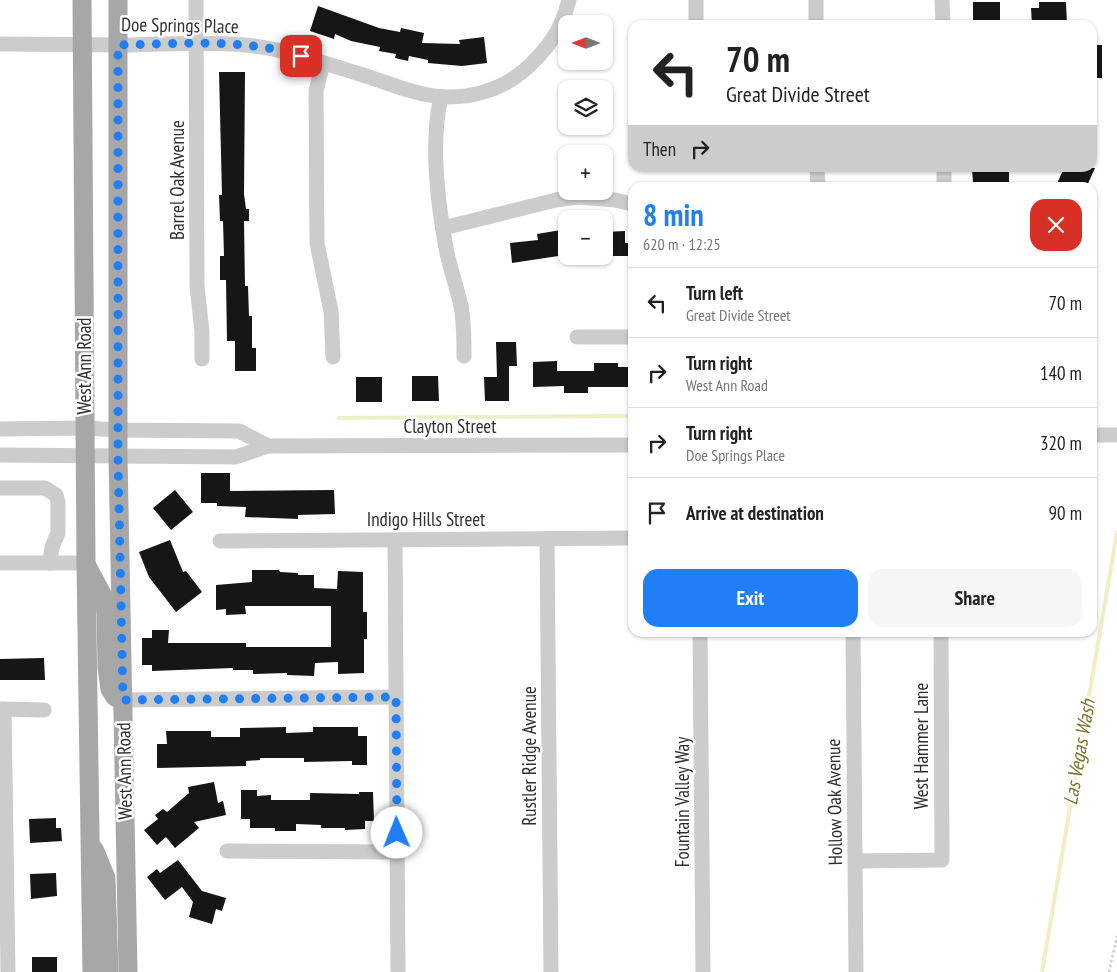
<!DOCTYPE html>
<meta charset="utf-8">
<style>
body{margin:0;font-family:"PT Sans Narrow",sans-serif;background:#f6f6f6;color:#222;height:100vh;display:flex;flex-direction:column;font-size:19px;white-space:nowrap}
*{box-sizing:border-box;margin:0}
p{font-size:16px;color:#767676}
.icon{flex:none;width:28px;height:28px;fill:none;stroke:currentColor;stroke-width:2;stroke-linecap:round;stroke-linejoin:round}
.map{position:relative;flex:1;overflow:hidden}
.panel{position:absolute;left:628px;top:182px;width:469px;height:455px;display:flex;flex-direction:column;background:#fff;border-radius:15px;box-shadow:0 1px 4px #0004}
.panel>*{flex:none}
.banner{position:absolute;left:628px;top:20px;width:469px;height:152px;border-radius:15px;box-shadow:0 1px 4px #0004;background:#fff;color:#222;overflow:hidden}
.needle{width:32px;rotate:270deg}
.fabs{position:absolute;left:558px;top:15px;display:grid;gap:10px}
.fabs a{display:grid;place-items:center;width:55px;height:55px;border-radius:10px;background:#fff;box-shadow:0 1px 4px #0004;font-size:25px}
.pin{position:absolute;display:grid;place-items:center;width:42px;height:42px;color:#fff;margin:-21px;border-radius:10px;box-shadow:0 2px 8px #0006}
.me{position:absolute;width:55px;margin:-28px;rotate:359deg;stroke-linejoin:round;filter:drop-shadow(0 0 4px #0008)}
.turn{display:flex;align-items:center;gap:18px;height:105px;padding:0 15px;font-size:22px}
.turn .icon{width:65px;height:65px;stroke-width:2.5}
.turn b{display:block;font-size:35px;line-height:42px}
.then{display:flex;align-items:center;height:48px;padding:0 15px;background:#0003;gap:10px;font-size:19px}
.round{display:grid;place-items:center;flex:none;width:52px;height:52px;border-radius:15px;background:#f6f6f6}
.summary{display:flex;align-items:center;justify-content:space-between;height:85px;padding:0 15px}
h1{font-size:30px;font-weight:700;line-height:38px;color:#207ff7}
.primary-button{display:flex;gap:10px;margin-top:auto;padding:10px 15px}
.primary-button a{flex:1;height:58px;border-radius:15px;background:#207ff7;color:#fff;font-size:20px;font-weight:700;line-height:58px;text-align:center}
.primary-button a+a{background:#f6f6f6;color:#222}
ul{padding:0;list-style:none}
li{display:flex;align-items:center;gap:15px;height:70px;padding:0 15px;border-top:1px solid #e0e0e0}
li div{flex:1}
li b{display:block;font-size:19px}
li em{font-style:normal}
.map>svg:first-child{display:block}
</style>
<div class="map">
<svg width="1117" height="972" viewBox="0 0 1117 972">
<rect width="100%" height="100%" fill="#fff"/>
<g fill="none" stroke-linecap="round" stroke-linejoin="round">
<g stroke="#eeefc5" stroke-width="4">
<path d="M338,418L632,416"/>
<path d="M1042,972L1117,532"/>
</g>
</g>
<g fill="#161616">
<rect x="973" y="2" width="27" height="23"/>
<path d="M1039,2H1066L1067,25H1032L1031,8H1039Z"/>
<path d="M318,6L379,28L400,32L401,28L424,33L422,43L460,44L459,40L484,37L487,63L462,66L428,63V60L409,56L408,61L395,58L396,54L379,51L380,47L351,41L335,34L334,39L310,31Z"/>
<rect x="1091" y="45" width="11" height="33"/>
<path d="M219,72H245L244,194L246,209H249V221H244L245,286H248L249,316H252V348H256V371H235V341H227L226,280H220V256H224L223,221H220L219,195H222Z"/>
<path d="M972,168H1009V188H980V183H973Z"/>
<path d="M1064,168H1095L1086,188H1055Z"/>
<path d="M561,230L565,255L512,263L510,243L538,240L537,234Z"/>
<path d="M625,231V243H632V256H604V232Z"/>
<path d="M496,342H516L517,366H509V401H485L484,377H497Z"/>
<path d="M557,361V371H594V363H618V367H632V387H588V393H564V386L533,387V362Z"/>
<path d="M412,376H438L439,401H412Z"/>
<rect x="356" y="377" width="26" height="25"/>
<path d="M201,473H230V491L334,490L335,514L298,515V519L245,517L246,507L217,506V503H201Z"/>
<path d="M175,490L193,512L171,530L153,508Z"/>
<path d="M170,540L183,572L186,571L202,592L176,612L149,577L139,552Z"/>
<path d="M252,570H279L280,572L298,573V575H314V588L337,589L338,571L363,572V612H367V639H364V673L338,674V662L315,663L314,676L287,675V673L253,674V670H233V668L152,671V665H142V638H152V630H169L168,643H246V647H331V606H245L246,614L226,615V609L216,610V585L252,582Z"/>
<path d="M44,658L45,680H0V659Z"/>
<path d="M286,727V733L313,732V727H358V736H367V765H352V761L304,762V758H260V760L246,761V766L157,768V744H167L166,731H211V737H240V728Z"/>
<path d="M214,782L218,803L223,801L226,815L194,822L199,828L175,848L166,837L157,845L144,830L158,819L155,815L163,809L167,812L189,793L188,787Z"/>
<path d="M241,790H257V796L271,795V800H310V793L359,794V792H373L374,821H365V829L345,830V828H321V825L296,824V831H275V828H250V819H241Z"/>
<path d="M56,818V828H61L62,841L30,843L29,819Z"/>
<path d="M178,860L202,891L226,898L222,911L216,909L212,924L189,917L193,902L182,887L165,900L147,877L157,869L160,873Z"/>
<path d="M56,873L57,896L31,899L30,874Z"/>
<rect x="32" y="957" width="25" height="15"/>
</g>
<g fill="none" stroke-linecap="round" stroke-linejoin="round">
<path stroke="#ccc" stroke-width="2.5" stroke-dasharray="2.5 2.5" stroke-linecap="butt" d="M1109,972L1117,936"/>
<g stroke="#ccc" stroke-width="15">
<path d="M196,0L197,286L202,332V359"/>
<path d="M696,0V25"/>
<path d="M816,0V25"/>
<path d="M942,0L943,25"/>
<path d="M0,44C42,44 83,45 125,45C165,44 205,42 245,45C287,49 326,64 366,76C385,82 404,90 423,94C464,103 506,91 534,61C553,42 562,26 569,0"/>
<path d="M323,63L316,91L317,243L331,311L333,357"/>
<path d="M441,97C430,144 438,206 447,253C451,271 457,288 461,306C464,322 464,339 464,356"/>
<path d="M817,168L818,188"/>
<path d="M944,168V188"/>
<path d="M443,228L556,200L577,197L615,200L632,204"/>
<path d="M577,337H632"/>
<path d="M0,429L84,428L119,430L239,431L268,446"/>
<path d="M1091,435H1117"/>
<path d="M0,455L236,457L268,446L632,445"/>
<path d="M0,488H45L56,495L58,502V533L52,547L50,563"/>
<path d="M547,539L551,972"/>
<path d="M395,540L398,972"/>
<path d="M220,541L632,538"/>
<path d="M0,563H86"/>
<path d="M700,632L703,972"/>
<path d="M853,632L856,972"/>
<path d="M123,700L396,697"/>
<path d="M0,709L44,710"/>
<path d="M4,709L8,972"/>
<path d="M227,851L397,852"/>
<path d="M855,861L942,860L941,632"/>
</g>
<g stroke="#a7a7a7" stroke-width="19">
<path d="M82,0L86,563L92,972"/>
<path d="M118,0V456L128,972"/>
<path d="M87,566L104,598L106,614L107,667L110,689L115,697L123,700"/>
<path d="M94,849L106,878L109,972"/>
</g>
</g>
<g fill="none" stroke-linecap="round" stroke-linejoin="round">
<path stroke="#207ff7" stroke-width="9" stroke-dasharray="0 16.2" d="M301,56C290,53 279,50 268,48C219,40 168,44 118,45V456L123,700L396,697L397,833"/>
</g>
<g text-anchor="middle" stroke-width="5" stroke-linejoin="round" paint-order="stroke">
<g font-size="19" fill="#2f2f2f" stroke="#fff">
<text transform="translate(180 25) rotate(1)" y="7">Doe Springs Place</text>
<text transform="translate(177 180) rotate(-90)" y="7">Barrel Oak Avenue</text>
<text transform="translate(84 366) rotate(-90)" y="7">West Ann Road</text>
<text x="450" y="433">Clayton Street</text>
<text x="426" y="526">Indigo Hills Street</text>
<text transform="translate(921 746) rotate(-90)" y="7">West Hammer Lane</text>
<text transform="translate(529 756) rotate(-90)" y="7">Rustler Ridge Avenue</text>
<text transform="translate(124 771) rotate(-91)" y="7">West Ann Road</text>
<text transform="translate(682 802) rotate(-90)" y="7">Fountain Valley Way</text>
<text transform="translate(834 802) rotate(-91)" y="7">Hollow Oak Avenue</text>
</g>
<g font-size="20" font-style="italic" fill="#76772b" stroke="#fff">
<text transform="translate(1079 752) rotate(-80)" y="7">Las Vegas Wash</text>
</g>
</g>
</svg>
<div class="fabs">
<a><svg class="needle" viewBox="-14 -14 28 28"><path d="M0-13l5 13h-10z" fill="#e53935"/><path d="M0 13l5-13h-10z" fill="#767676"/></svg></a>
<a><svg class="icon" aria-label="layers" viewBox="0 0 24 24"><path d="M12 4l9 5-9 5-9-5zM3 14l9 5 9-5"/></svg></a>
<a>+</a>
<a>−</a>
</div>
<div class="pin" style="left:301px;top:56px;background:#d93025"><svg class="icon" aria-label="arrive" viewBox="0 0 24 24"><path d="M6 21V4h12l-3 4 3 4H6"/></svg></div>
<svg class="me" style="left:397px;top:833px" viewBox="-20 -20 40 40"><circle r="19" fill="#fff"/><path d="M0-13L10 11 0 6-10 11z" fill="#207ff7"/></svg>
<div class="banner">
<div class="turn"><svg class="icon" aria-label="left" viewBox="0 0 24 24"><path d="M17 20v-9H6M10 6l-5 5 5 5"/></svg><div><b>70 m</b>Great Divide Street</div></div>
<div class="then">Then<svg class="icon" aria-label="right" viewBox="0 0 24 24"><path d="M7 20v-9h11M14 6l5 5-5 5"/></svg></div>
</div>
<section class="panel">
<div class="summary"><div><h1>8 min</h1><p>620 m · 12:25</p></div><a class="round" style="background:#d93025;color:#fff"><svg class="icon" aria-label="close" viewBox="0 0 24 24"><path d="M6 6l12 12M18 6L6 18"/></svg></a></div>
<ul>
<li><svg class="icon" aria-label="left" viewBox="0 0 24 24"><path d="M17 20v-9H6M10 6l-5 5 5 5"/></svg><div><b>Turn left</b><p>Great Divide Street</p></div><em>70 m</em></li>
<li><svg class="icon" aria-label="right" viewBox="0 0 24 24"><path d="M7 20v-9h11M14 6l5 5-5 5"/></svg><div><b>Turn right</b><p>West Ann Road</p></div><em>140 m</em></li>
<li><svg class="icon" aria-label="right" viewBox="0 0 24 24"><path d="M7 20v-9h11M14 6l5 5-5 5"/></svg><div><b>Turn right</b><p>Doe Springs Place</p></div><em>320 m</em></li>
<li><svg class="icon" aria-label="arrive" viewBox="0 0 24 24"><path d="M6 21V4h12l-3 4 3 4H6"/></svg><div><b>Arrive at destination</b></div><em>90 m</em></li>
</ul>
<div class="primary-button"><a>Exit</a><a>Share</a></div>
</section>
</div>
